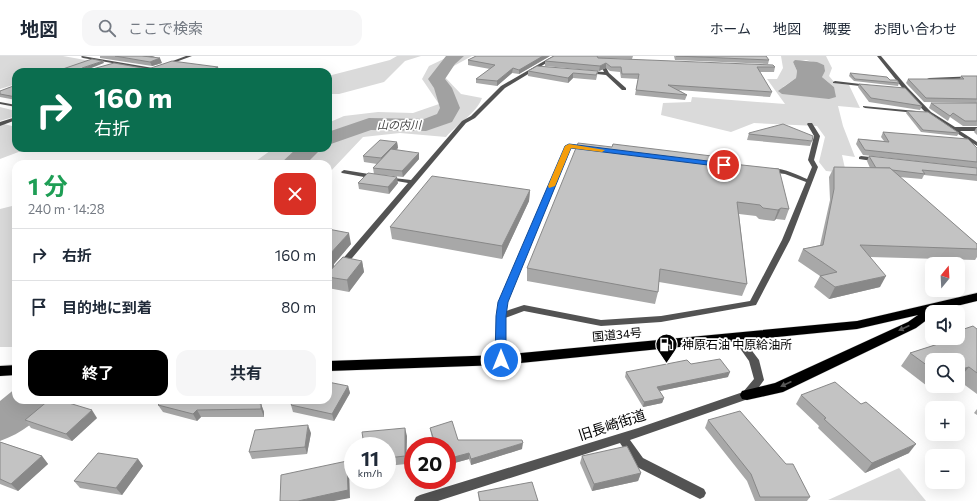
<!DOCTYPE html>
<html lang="ja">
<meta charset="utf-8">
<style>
body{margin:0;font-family:Commissioner,"Noto Sans JP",sans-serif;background:#f6f6f7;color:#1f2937;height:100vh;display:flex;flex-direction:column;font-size:15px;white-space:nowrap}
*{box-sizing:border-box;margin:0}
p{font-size:13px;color:#747a83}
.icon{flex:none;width:22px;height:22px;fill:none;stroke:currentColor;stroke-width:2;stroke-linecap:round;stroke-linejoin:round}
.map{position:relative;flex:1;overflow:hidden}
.panel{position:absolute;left:12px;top:104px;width:320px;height:244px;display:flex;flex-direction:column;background:#fff;border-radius:12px;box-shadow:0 4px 16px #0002}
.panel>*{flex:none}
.top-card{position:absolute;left:12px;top:12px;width:320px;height:84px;border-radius:12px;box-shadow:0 4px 16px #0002;background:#0b6e4f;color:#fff;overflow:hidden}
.needle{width:26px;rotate:18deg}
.tools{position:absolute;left:925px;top:201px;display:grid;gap:8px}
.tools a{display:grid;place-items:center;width:40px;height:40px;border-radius:8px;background:#fff;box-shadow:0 4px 16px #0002;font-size:20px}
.speed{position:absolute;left:344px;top:381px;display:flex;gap:8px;font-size:20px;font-weight:700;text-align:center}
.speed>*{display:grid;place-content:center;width:52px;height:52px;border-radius:50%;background:#fff;box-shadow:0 4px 16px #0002;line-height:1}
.speed small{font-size:10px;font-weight:400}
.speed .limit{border:6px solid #d22;background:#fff;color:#111}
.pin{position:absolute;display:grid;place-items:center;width:34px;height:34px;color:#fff;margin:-17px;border:2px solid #fff;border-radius:50%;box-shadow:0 1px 4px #0007}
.me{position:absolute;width:44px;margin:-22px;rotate:0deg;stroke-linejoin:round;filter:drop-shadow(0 0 3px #0008)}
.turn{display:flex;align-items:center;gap:14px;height:84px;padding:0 16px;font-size:18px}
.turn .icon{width:52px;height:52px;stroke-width:2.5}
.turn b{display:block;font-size:28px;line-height:34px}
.round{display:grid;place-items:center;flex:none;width:42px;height:42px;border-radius:12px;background:#f6f6f7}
.overview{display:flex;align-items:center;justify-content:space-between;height:68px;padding:0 16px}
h1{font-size:24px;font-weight:700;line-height:30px;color:#1e9e55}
.action{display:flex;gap:8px;margin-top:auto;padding:8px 16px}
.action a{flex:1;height:46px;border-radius:12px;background:#000;color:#fff;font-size:16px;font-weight:700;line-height:46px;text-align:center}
.action a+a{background:#f6f6f7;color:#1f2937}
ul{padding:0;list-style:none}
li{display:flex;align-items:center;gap:12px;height:52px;padding:0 16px;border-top:1px solid #e0e1e3}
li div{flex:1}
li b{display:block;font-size:15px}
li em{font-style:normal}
header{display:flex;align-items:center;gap:24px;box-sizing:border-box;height:56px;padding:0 20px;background:#fff;border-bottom:1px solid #e0e1e3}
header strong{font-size:19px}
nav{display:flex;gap:22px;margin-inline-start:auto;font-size:14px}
.search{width:280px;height:36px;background:#f6f6f7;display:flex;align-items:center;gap:10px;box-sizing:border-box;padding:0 14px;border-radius:12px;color:#747a83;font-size:15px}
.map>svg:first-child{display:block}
</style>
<header>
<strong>地図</strong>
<div class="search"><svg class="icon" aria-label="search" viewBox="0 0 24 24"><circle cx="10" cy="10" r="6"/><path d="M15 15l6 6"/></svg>ここで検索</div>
<nav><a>ホーム</a><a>地図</a><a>概要</a><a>お問い合わせ</a></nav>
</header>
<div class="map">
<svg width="977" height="445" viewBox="0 0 977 445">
<rect width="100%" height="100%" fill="#fff"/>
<g fill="#dadada" fill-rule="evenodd">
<path d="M0,0H63L91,5L55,16H16V28L0,33Z"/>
<path d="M397,0H421L405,5L384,26L339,38H328V20L390,4Z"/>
<path d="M450,0H472L441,17L461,38L482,42C476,58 457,68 446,81L400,77L363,81L328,118V108H252L274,92H328V67L344,60L378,56L413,57L439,48L422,23L429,10Z"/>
<path d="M781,0H826L832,12L829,20L835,27L849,29L860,52L838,50L843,70L855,101L842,99L846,117L826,115L819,106L825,81L817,70L754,67L731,76L661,59L663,47L691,46L692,41L785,48L767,23H777L783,12ZM806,4L824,9L822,21L834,31H783L796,22L797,15L793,6Z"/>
<path d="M0,51L16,55V60L0,65Z"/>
<path d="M0,67L16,71V92H29L0,103Z"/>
<path d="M16,149V291H0V153Z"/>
<path d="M899,412L926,445L828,444Z"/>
</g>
<path fill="#a1a1a1" d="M795,4L817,6L824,9L825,15L822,21L834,31L836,41L829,43L782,38L778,35L796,22L797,15L793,6Z"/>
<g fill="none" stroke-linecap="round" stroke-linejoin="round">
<g fill="#a1a1a1" fill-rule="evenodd">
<path d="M446,0H464L455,8L445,23L452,32L460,52L452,66L426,75L371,74L328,89V76L369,62L424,63L437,58L440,52L434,32L428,23Z"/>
<path d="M297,92H322L306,108H280Z"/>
<path d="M16,332V344H50C39,365 22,377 0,385V345Z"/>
</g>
<defs>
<g id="trunk">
<path d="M977,237V245L932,256V260L916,272L783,336L747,344L742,343L740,339L742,335L775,327L908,266L918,259L857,273L501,309L328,315V305L501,299L857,265Z"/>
<path d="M16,309V319L0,320V310Z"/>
</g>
</defs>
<use href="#trunk" stroke="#dbdbdb" stroke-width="1"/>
<g fill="#535353" fill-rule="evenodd">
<path d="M835,25L869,29L871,30L869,31L833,27V26Z"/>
<path d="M863,50L916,55L918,56L916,57L865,52L863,51Z"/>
<path d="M808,67H812L820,80L814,104L818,111L790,184L756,249L661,266L601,270L524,255L505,262L506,304L504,306L501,307L498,306L496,304L497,260L499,246L567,89L586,90L589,92L586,94L571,92L507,246L506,255L524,249L601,264L661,260L750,245L782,184L806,126L785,118L769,116L766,114C775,108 798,119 807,123L812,111L808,104L814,80L807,68Z"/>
<path d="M861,100L879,102L882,104L879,106L859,103V101Z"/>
</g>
<g fill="#535353" fill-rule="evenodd">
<path d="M82,0L153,12L155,13L153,14L83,2L81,1Z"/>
<path d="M186,0H192L165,10L162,9Z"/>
<path d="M553,0H558L505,32L475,62L466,67L331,227H328V220L408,127L385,123V121L411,124L462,65L471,60L501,30Z"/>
<path d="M596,0H600L609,17L626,32V34H622L606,19L587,17L588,15L604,16Z"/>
<path d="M877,0H881L908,32L931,56L955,71H977V75H960L977,86V90L927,58L904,34Z"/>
<path d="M977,20V22L929,24L927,23L929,22Z"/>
<path d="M0,46L16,49V51L0,48Z"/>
<path d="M16,61V64L0,70V66Z"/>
<path d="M344,114L375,119L378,121L375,123L342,117L341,116Z"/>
<path d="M737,278L740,279L759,304L764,324L751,342L630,384L643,402L704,433L706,437L704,441L700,443L696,441L635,410L620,387L438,445H414L416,441L420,439L638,372L743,336L754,323L749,305L732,281L734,279Z"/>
</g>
<use href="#trunk" fill="#000" fill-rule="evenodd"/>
</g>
<g fill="#a8a8a8">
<path d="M100,0H155L151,1L162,7L152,10L100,2Z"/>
<path d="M476,0H550L519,18L512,17L497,30L476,27V23L490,13L468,9V4Z"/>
<path d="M554,0H633L632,3L599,2L775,11L774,16H759L772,36L770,41L679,34L687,39L685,44L635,39L638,23L621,22L620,16L610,15L606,12L599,15L545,10V5Z"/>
<path d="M674,0H766L769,4L768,8L675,4Z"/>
<path d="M528,15H598L597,20L596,24L573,22L568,27L528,20Z"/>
<path d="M850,17L899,27L898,30L854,25L849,20Z"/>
<path d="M961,20H977V47L924,46L906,27L908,23H960Z"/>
<path d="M859,28L922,50L920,54L869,46L858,31Z"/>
<path d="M16,29V44L0,41V35Z"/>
<path d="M931,47H977V70H963L950,61L948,65L929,52Z"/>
<path d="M907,55L959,77L957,80L921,76L906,57Z"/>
<path d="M976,72H977V79L974,76Z"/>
<path d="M883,76L977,92V112L863,99L856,88L858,83L884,85L881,81Z"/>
<path d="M749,77L812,85L810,90L747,84Z"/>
<path d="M397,86L398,92L396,93L419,103L403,121L374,118L373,112L377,108L364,106L363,100Z"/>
<path d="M869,100L977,112V125L924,119L922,123L899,121L977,188V201L975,204L870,201L880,231L829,243L814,231L820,220L798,205L803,193L820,189L830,144L829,121L834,111L870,112L867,105Z"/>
<path d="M720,105L789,153L785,164L776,163L774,165L759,163L756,160L739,158L747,228L742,240L659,226L658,236L655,248L527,225V212Z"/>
<path d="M358,127H398L389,138L359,133Z"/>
<path d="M530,134L529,145L502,203L392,183L390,171Z"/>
<path d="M328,173L351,188L334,208V211L362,205L364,216L349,236L328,232Z"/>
<path d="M977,273V338L958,324V304H932V330H939L931,333L901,310L910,297L950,284L952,282H958V275Z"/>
<path d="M691,308L728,321L659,335L664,342L662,347L643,351L625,321L626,316Z"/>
<path d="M348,330L350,337L334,365L293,356L291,349Z"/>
<path d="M801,339L909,397L865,417L818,372L819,370L796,348Z"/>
<path d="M163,344H265H258L257,347L261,348L264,356V361H201L197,365L163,356L158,349Z"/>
<path d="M977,353V359L974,357Z"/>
<path d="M97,362L72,385L31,372L25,364Z"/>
<path d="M708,364L810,441L807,445H755L747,425L705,372Z"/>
<path d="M430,372L458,384L522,393L471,409L469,403L447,409V390H434L431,378Z"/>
<path d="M311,377L307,398L252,403L249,396Z"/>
<path d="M407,380L406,408L387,410V390Z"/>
<path d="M0,386L42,400L48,408L18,435L0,428Z"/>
<path d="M582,400L641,417L638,425L592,435L580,407Z"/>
<path d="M138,403L143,410L122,439L80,432L74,425Z"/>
<path d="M478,436L538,445H479Z"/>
</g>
<g fill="#888">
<path d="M140,0H155L142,4Z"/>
<path d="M543,0H550L519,18V14Z"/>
<path d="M160,2L162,7L152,10L150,6Z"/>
<path d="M103,5L104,7L84,15L82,14V12Z"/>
<path d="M606,7V12L599,15L600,10Z"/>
<path d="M218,11L219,14L215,16H207Z"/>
<path d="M513,12L512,17L497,30V25Z"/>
<path d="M573,17V22L568,27V22Z"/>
<path d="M397,86L398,92L382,108L381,102Z"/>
<path d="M419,97V103L403,121L402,115Z"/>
<path d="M397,121L398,127L389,138L388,131Z"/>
<path d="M530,134L529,145L502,203V190Z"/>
<path d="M781,152L776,163L774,165L778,154Z"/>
<path d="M349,177L351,188L334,208V211L328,218V204L329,199Z"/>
<path d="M362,205L364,216L349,236L347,224Z"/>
<path d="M886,220L880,231L829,243L835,231Z"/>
<path d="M969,311L958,324V314Z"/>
<path d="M730,316L728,321L655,336L657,331Z"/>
<path d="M348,330L350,337L334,365L332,358Z"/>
<path d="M933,330H939L931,333Z"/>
<path d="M664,342L662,347L643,351L644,346Z"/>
<path d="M253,344H258L255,354L252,346Z"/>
<path d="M261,348L264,356V361L261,353Z"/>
<path d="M92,354L97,362L72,385L66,378Z"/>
<path d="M197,354L201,361L197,365L193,358Z"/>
<path d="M308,369L311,377L307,398L305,391Z"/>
<path d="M405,372L407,380L406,408L405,400Z"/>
<path d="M523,387L522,393L471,409V403Z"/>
<path d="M916,388L909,397L865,417L872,407Z"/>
<path d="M469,397V403L447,409V403Z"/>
<path d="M42,400L48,408L18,435L11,428Z"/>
<path d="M138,403L143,410L122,439L116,432Z"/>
<path d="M347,405L349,412L350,442L334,445H298Z"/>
<path d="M641,417L638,425L592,435L594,428Z"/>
</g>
<g fill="#c3c3c3" stroke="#888">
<path d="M115,0H142L160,2L150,6Z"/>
<path d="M476,0H543L519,14L513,12L497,25L476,23L495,9L468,4Z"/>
<path d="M554,0H597L598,2L773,9L775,11H757L772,36L668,29L687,39L636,34L639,18H622L621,11H611L606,7L600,10L545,5Z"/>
<path d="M676,0H766L769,4Z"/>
<path d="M92,3L103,5L82,12V14H89L114,7L148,13L172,5L218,11L207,16H54Z"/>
<path d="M537,10L598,15L596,19L573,17L568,22L528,15Z"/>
<path d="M850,17L887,21L890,24H897L899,27L855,23Z"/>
<path d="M961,20H977V43L926,42L908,23H964Z"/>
<path d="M859,28L905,32L922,50L871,42Z"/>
<path d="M16,29V41L0,38V35Z"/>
<path d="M931,47H977V65H965L953,57L950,60Z"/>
<path d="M907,55L928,56L959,77L923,74Z"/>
<path d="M783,68L813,80L812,85L749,78V77Z"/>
<path d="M883,76L968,83L977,92V106L865,94L858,83L889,86Z"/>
<path d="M380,84L397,86L381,102L363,100Z"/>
<path d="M578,87L612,91L613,88L720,101V105L733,108L779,113L789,153L781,152L778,154L763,152L760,149L737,146L747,228L660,213L658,236L527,212Z"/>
<path d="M391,93L419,97L402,115L373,112Z"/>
<path d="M869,100L977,112V119L922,114L925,118L892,114L890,112H876Z"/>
<path d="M834,111L890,112L977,188V193L860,189L886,220L835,231L820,220L837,216L803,193L823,189L834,133Z"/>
<path d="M368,117L397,121L388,131L358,127Z"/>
<path d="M432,120L530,134L502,190L390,171Z"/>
<path d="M328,173L349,177L329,199H332L328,204Z"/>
<path d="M343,201L362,205L347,224L328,221V217Z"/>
<path d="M973,270L977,273V317L969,311L958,314V304H932V313L910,297L963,280L958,277V275Z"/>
<path d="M720,303L730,316L657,331L664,342L644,346L626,316L687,304L691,308Z"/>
<path d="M328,326L348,330L332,358L291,349L294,344H328Z"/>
<path d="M835,326L861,348L866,346L916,388L872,407L824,363L826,362L801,339Z"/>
<path d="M49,344H59L92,354L66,378L25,364Z"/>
<path d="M163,344H253L252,346L261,348V353L197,354L193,358L158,349Z"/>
<path d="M740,355L786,408H793L810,441H760L751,418L708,364Z"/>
<path d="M452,365L458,384H522L523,387L471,403L469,397L447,403V390H436L430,372Z"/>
<path d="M308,369L305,391L249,396L255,374Z"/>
<path d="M405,372V400L387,402V390H364L362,376Z"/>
<path d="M0,386L42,400L11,428L0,423Z"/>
<path d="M627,390L641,417L594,428L582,400Z"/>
<path d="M98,397L138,403L116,432L74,425Z"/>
<path d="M347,405L348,434L298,445H280L281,419Z"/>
<path d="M532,426L538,445H480L478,436Z"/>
</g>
<defs><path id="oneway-solid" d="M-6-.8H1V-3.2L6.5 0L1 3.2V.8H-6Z"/></defs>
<g fill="#595959">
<use href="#oneway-solid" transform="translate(904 272) rotate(155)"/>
<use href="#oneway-solid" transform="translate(786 328) rotate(155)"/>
</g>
<path fill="#1a73e8" stroke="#114b97" d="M569,88L724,107L727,109L724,111L571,92L508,246L506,260V304L505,307H497L495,304L496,260L498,246L565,90Z"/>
<path fill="#f59e0b" d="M569,88L605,94L602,96L571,92L555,130L549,132L548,130L565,90Z"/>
<defs>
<symbol id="fuel-pin" viewBox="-11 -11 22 30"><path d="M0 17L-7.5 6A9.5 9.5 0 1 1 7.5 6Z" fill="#000" stroke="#fff"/><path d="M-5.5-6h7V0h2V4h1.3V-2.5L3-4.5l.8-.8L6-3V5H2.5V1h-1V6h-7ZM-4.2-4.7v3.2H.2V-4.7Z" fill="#fff"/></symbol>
</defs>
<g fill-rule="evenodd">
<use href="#fuel-pin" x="654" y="276" width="25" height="34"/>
</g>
<g text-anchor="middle" stroke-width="3.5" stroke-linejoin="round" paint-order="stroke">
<g font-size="11" font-style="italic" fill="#424242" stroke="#fff">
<text x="399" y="73">山の内川</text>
</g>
<g font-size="12" fill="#000" stroke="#fff">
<text transform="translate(617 279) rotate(-5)" y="4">国道34号</text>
</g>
<g font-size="12" fill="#000" stroke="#fff" text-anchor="start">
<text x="682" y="293">神原石油 中原給油所</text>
</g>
<g font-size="14" fill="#000" stroke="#fff">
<text transform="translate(612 369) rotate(-18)" y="5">旧長崎街道</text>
</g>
</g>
</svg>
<div class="tools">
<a><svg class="needle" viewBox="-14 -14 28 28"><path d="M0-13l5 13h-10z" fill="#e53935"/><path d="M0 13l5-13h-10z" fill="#747a83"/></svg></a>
<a><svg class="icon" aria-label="sound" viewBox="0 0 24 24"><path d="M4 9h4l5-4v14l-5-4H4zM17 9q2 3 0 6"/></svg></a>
<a><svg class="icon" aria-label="search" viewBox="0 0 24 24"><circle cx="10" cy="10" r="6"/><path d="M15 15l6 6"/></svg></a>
<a>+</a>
<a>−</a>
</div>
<div class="speed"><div>11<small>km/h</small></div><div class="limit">20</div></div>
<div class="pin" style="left:724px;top:109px;background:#d93025"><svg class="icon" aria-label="arrive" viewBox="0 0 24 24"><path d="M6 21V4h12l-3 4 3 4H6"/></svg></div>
<svg class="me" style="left:501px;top:304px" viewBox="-20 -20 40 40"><circle r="17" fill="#1a73e8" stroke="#fff" stroke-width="3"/><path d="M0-11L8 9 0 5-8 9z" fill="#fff"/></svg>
<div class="top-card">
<div class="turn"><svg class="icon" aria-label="right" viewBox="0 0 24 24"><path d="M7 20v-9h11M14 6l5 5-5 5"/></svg><div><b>160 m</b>右折</div></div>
</div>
<section class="panel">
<div class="overview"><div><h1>1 分</h1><p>240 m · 14:28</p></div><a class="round" style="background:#d93025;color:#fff"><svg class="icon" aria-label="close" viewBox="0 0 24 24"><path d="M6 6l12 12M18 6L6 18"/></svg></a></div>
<ul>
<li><svg class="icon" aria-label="right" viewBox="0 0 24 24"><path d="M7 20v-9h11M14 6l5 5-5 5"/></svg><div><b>右折</b></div><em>160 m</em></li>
<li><svg class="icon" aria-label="arrive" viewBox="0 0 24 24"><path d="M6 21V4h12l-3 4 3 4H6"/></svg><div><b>目的地に到着</b></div><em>80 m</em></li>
</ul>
<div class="action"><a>終了</a><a>共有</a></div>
</section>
</div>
